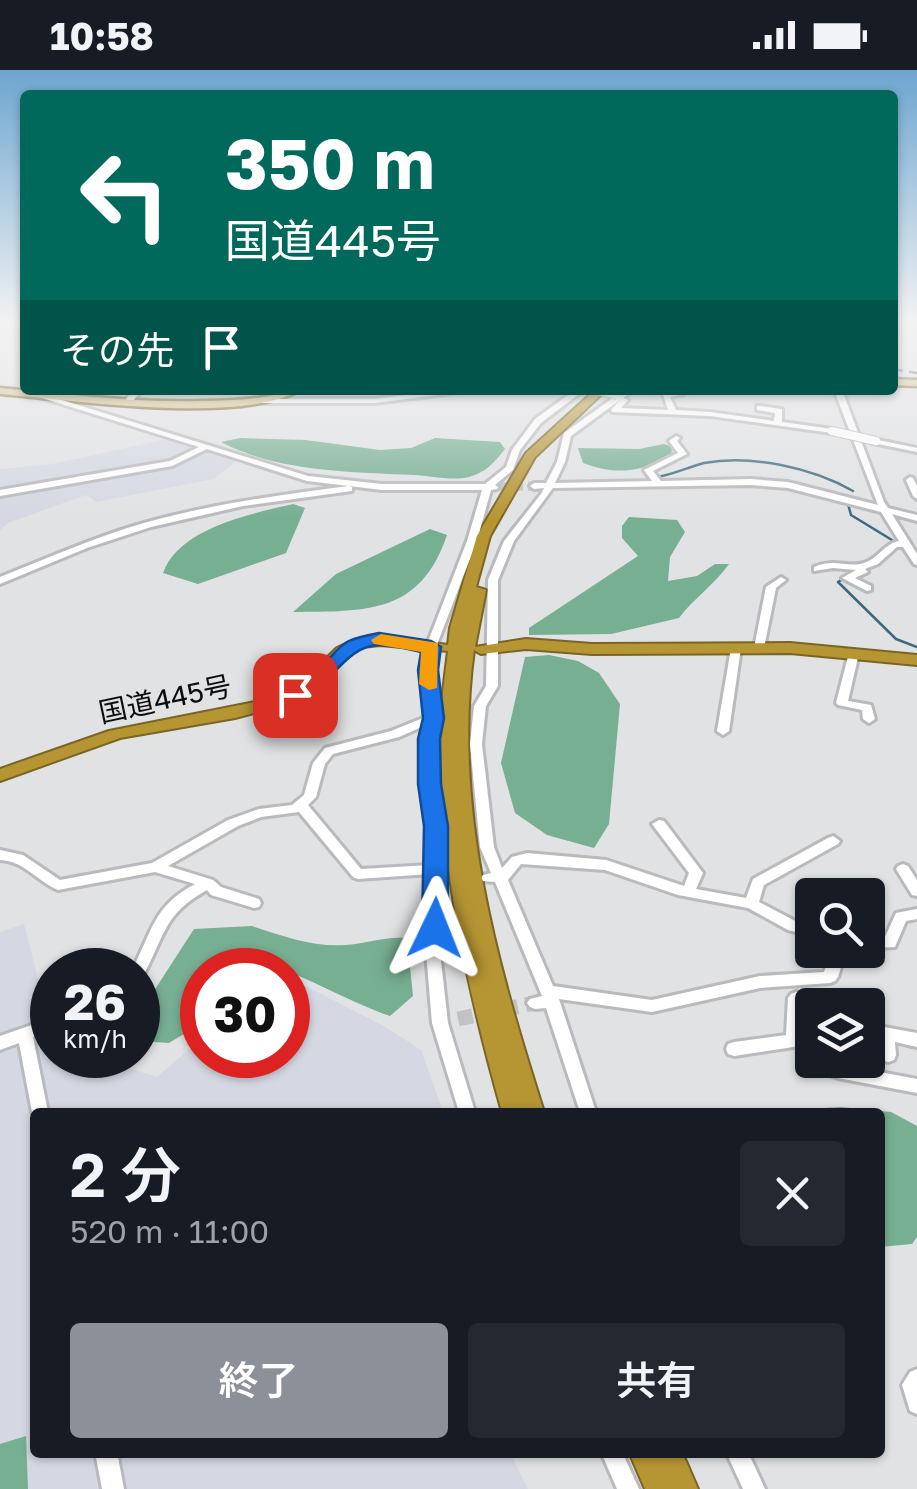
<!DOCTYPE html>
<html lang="ja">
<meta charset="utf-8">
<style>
body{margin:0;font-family:"Golos Text","Noto Sans JP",sans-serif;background:#242831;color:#f1f3f6;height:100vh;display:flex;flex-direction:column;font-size:38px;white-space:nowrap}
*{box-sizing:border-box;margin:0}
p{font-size:32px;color:#9ea1a6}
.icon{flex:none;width:55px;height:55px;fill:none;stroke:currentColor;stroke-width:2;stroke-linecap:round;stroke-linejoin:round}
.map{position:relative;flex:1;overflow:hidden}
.panel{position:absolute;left:30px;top:1038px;width:855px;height:350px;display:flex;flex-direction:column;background:#171b24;border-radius:10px;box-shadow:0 2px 8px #0004}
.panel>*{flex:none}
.hud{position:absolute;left:20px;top:20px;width:878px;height:305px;border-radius:10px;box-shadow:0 2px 8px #0004;background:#00695c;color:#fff;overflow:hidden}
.tools{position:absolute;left:795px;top:808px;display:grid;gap:20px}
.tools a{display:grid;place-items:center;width:90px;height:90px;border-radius:10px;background:#171b24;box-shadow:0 2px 8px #0004;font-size:50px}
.speed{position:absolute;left:30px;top:878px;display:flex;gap:20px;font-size:50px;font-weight:700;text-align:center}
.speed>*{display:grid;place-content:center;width:130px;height:130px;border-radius:50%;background:#171b24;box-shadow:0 2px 8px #0004;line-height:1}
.speed small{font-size:25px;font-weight:400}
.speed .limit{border:15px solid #d22;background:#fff;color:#111}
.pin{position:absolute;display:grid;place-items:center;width:85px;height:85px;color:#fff;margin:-42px;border-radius:20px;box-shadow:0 5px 15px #0006}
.me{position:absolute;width:110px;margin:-55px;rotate:2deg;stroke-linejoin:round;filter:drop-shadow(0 0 8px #0008)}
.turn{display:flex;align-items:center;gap:35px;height:210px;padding:0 40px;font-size:45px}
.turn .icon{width:130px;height:130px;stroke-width:2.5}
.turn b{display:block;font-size:70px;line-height:85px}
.then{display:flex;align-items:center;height:95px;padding:0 40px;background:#0003;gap:20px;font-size:38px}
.round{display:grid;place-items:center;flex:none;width:105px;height:105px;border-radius:10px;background:#242831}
.summary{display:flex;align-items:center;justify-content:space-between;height:170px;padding:0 40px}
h1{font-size:60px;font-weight:600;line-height:75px}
.action{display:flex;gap:20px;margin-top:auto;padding:20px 40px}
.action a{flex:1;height:115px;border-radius:10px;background:#8c9099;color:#fff;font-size:40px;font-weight:600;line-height:115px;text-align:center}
.action a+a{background:#242831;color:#f1f3f6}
.status{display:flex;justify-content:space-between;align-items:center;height:70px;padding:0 50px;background:#171b24;direction:ltr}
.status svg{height:28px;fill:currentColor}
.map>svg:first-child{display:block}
</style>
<div class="status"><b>10:58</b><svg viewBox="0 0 49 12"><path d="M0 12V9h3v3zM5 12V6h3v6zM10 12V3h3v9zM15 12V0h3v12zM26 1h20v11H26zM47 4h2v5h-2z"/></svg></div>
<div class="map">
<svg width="917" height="1419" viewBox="0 0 917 1419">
<rect width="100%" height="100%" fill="#e1e2e4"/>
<g fill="#d5d8e2">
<path d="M171,368L238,390L213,409L96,432L86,425L8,453L0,460V399L53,394Z"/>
<path d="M24,854L52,963V985H87L157,1007L202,968V985H288V907L384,956L421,980L443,1042H35V1382L510,1383L528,1419H0V862Z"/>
</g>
<g fill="#77af93">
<path d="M240,368L306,370L380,380L411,378L435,368L500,372L505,379C494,393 486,402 469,407C452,411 431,406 414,405C351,402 278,402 221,372Z"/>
<path d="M664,374L672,377L671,388C637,401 618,406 583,393L578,378L639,379Z"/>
<path d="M293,434L305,438L286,483L198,514L163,503C179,458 250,444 293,434Z"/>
<path d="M629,447L677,450L685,462L670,487L668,511L697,506L715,494H729C714,515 694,528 679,548L611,564L529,565V558L638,486L622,468V456Z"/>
<path d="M430,459L447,465C420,545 366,541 293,542L336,504Z"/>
<path d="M549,585L578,591L599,603L620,634L609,754L594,778L547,765L515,743L501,693L525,587Z"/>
<path d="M252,856C283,866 312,877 345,875C366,874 385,866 407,868L413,926L390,946C344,930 304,904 258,891L244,900H202V953L169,973L139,971L150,927L194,859Z"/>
<path d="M841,1037L891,1042L917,1056V1167L912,1174L880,1177V1042H748Z"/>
<path d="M26,1366L28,1419H0V1374Z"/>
</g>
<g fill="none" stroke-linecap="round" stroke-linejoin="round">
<g stroke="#3e697a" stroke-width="2.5">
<path d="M658,407C674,404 689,397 704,393C751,384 813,398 853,421"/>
<path d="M848,434L851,445L892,470"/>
<path d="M857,500L838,512L896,569L917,577"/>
</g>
<path stroke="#c1c2c4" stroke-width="9" stroke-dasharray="9 5" stroke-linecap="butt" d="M500,417L534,416"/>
<path stroke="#c1c2c4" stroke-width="15" stroke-dasharray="15 8" stroke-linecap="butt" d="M458,949L535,933"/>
<defs>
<g id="minor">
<path d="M134,320H142L131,333H125L124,331Z"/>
<path d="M443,320H464L460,322L375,333H263L259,331L263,329H375Z"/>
<path d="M575,320H584L541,353L520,380L513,400L495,415L498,417L497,419L491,420L477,471L436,577L434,600L440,648L435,669L436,713L444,799L440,882L448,953L475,1042H459L432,953L426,882L430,804L358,809L353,807L299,742L261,747L238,756L168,796L213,810L221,817L259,829L261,833L259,837L254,838L211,825L207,820C163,844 165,866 143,906L138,908V900H132C152,862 153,836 195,814L155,802L58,820C37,811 24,791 0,790V780L23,785L60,810L152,793L228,750L259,739L292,735L304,725L313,693L325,678L391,661L428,646L422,600L426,577L467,471L482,420H382L307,411L207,379L172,396L0,426V420L170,391L199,377L39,327V323L308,406L382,414H485L506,397L512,380L535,349ZM426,655C417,695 427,753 430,795L361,799L308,735L316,727L325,694L333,684L399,667Z"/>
<path d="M624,320H633L623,328L628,330L621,338L668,340L663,324L682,320L685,322L684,324L670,327L676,340L710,342L774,351L775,343L757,340V336H760L782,339V352L832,359L836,361L832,363L710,346L612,342L611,340L620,330L571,366L565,392L555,413L652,411L644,400L678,383L669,371L676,366L680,368L677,371L687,384L653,401L661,411L751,409L788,412L878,435L834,320H842L884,432L888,438L917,445V451L892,444L917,484V495L914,494L903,477H897L878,494L865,499L868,502L855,508L871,516V520L867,521L842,508L856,500L833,498L814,501V497C835,488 847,498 864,493C878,489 885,473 899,471L881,442L788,418L751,415L553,418L514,471L498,510V616L486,636L482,674L494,777L502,798L512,787L527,783L606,790L684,816L689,803L652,754L659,750L664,751L703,803L696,819L746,828L753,809L828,768L833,766L840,771L838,774L764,815L759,832L797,852L812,856V866L788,860L748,838L678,825L605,800L521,794L508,810L553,916L652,930L760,906L824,902L832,880H846L838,907L835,911L830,913L760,918L652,942L559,929L596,1042H580L546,938L535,939L530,937L527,933L530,929L542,926L495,812L483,811L481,808L483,805L491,803L480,777L470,674L474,636L486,616L488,510L504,471L541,424L544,418L534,419L530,416L534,413H546L557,392L564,363Z"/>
<path d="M873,369L917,378V382L873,373Z"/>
<path d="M910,407L913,408L917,416V429L913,426L906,410Z"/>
<path d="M349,416L352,417V421L243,436L151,457L87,478L0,514V507C48,488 95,467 144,453C211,434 280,425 349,416Z"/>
<path d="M781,507L786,510L776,518L764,578L763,580H755L754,578L766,517Z"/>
<path d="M736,575L741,578L729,661L723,665L717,661L731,578Z"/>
<path d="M854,580L859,583L848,631L871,635L875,649L869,653L863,649L862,640L838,635L836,633L849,583Z"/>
<path d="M903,794L908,796L917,810V826L912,825L896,799L898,796Z"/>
<path d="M917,839V849L906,851L895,877L868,878V868L885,867L896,843Z"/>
<path d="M796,922L834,929L837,933L836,935H812V937L803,935L802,971L800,976L734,986L728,984L726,979L728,974L734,972L786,965L788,928L791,924Z"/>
<path d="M52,948V960L33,967L48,1042H35V1048L32,1042L19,973L0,980V966Z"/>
<path d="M868,954L917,963V977L895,972L896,985L894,990L888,992L882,990L879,969L868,966Z"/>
<path d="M821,990H839L843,995L917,1009V1023L838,1008L832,1006Z"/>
<path d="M917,1299V1344L910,1341L902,1315L910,1302Z"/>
<path d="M95,1382H117L124,1419H102Z"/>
<path d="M601,1382H622L639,1419H617Z"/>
<path d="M726,1382H748L765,1419H743Z"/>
</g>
<g id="major">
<path d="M892,309L917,310V316L892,315Z"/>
<path d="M0,318C67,324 134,333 202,331C222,331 243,330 264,327C277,325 288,320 301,320C238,355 74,330 0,324Z"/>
</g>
<g id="highway">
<path d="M595,320H606L535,387L490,466L476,517L486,520L475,577L526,569L592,574L790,573L917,585V595L790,583L592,584L526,579L481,584L474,580C452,737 497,894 544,1042H502C467,918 438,788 440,658C441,632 445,607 448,581L380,575L362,577L348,585L310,623L281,636L235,648L120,668L0,711V699L109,661L270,629L298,616L337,578L354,570L380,566L448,575L450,558L477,466L526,383Z"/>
<path d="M629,1382H682L698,1419H645Z"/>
</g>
</defs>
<use href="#minor" stroke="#b9babd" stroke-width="6"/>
<use href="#major" stroke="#7a6526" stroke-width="5"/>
<use href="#highway" stroke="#7a6526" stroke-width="4"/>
<use href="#minor" fill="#fff" fill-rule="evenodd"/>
<use href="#major" fill="#d3bf85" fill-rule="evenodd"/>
<use href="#highway" fill="#b69533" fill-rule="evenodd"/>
<path stroke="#666668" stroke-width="2.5" stroke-dasharray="11 6" stroke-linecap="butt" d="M892,299L917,303"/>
<defs>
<g id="minor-bridge">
<path d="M596,320L617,325"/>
<path d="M832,361L876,371"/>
</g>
</defs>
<use href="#minor-bridge" stroke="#b9babd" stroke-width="10" stroke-linecap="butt"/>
<use href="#minor-bridge" stroke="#fff" stroke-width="8"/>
</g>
<linearGradient id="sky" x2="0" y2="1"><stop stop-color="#6da6cf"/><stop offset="0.56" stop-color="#f2f2f3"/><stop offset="1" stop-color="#f2f2f3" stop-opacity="0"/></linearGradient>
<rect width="917" height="448" fill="url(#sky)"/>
<path fill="#1a73e8" stroke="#114b97" stroke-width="2.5" d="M379,563L431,571L441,577L438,600L444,648L440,669L441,714L448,756V858L445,864H426L422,858L424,756L418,714V669L423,648L418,600L421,582C408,579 393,575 380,575C343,575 330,621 295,631L285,625C294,614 308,609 318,600C346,573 337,571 379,563Z"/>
<path fill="#f59e0b" d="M381,564L438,573L437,618L429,620L419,614L421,582L374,574L371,570Z"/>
<g text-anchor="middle" stroke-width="10" stroke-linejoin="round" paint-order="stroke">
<g font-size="28" fill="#0c0c0d" stroke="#e1e2e4">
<text transform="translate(165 629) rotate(-12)" y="10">国道445号</text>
</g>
</g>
</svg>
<div class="tools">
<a><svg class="icon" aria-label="search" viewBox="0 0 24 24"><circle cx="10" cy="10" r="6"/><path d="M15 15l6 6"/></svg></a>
<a><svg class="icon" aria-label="layers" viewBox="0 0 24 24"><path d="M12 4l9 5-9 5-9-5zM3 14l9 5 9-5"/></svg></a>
</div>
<div class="speed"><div>26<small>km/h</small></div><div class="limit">30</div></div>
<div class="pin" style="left:295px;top:625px;background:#d93025"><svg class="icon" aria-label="arrive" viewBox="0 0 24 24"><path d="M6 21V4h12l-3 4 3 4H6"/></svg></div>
<svg class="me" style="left:435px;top:858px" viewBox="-20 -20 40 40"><path d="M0-17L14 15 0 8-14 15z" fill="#1a73e8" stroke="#fff" stroke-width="4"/></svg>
<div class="hud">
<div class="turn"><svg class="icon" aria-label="left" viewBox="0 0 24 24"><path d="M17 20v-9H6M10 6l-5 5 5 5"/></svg><div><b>350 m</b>国道445号</div></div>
<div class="then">その先<svg class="icon" aria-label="arrive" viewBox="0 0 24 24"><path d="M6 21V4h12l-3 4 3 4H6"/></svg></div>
</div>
<section class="panel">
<div class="summary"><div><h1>2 分</h1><p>520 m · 11:00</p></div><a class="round"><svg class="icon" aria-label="close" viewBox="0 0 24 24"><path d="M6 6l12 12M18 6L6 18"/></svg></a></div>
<div class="action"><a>終了</a><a>共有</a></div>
</section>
</div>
